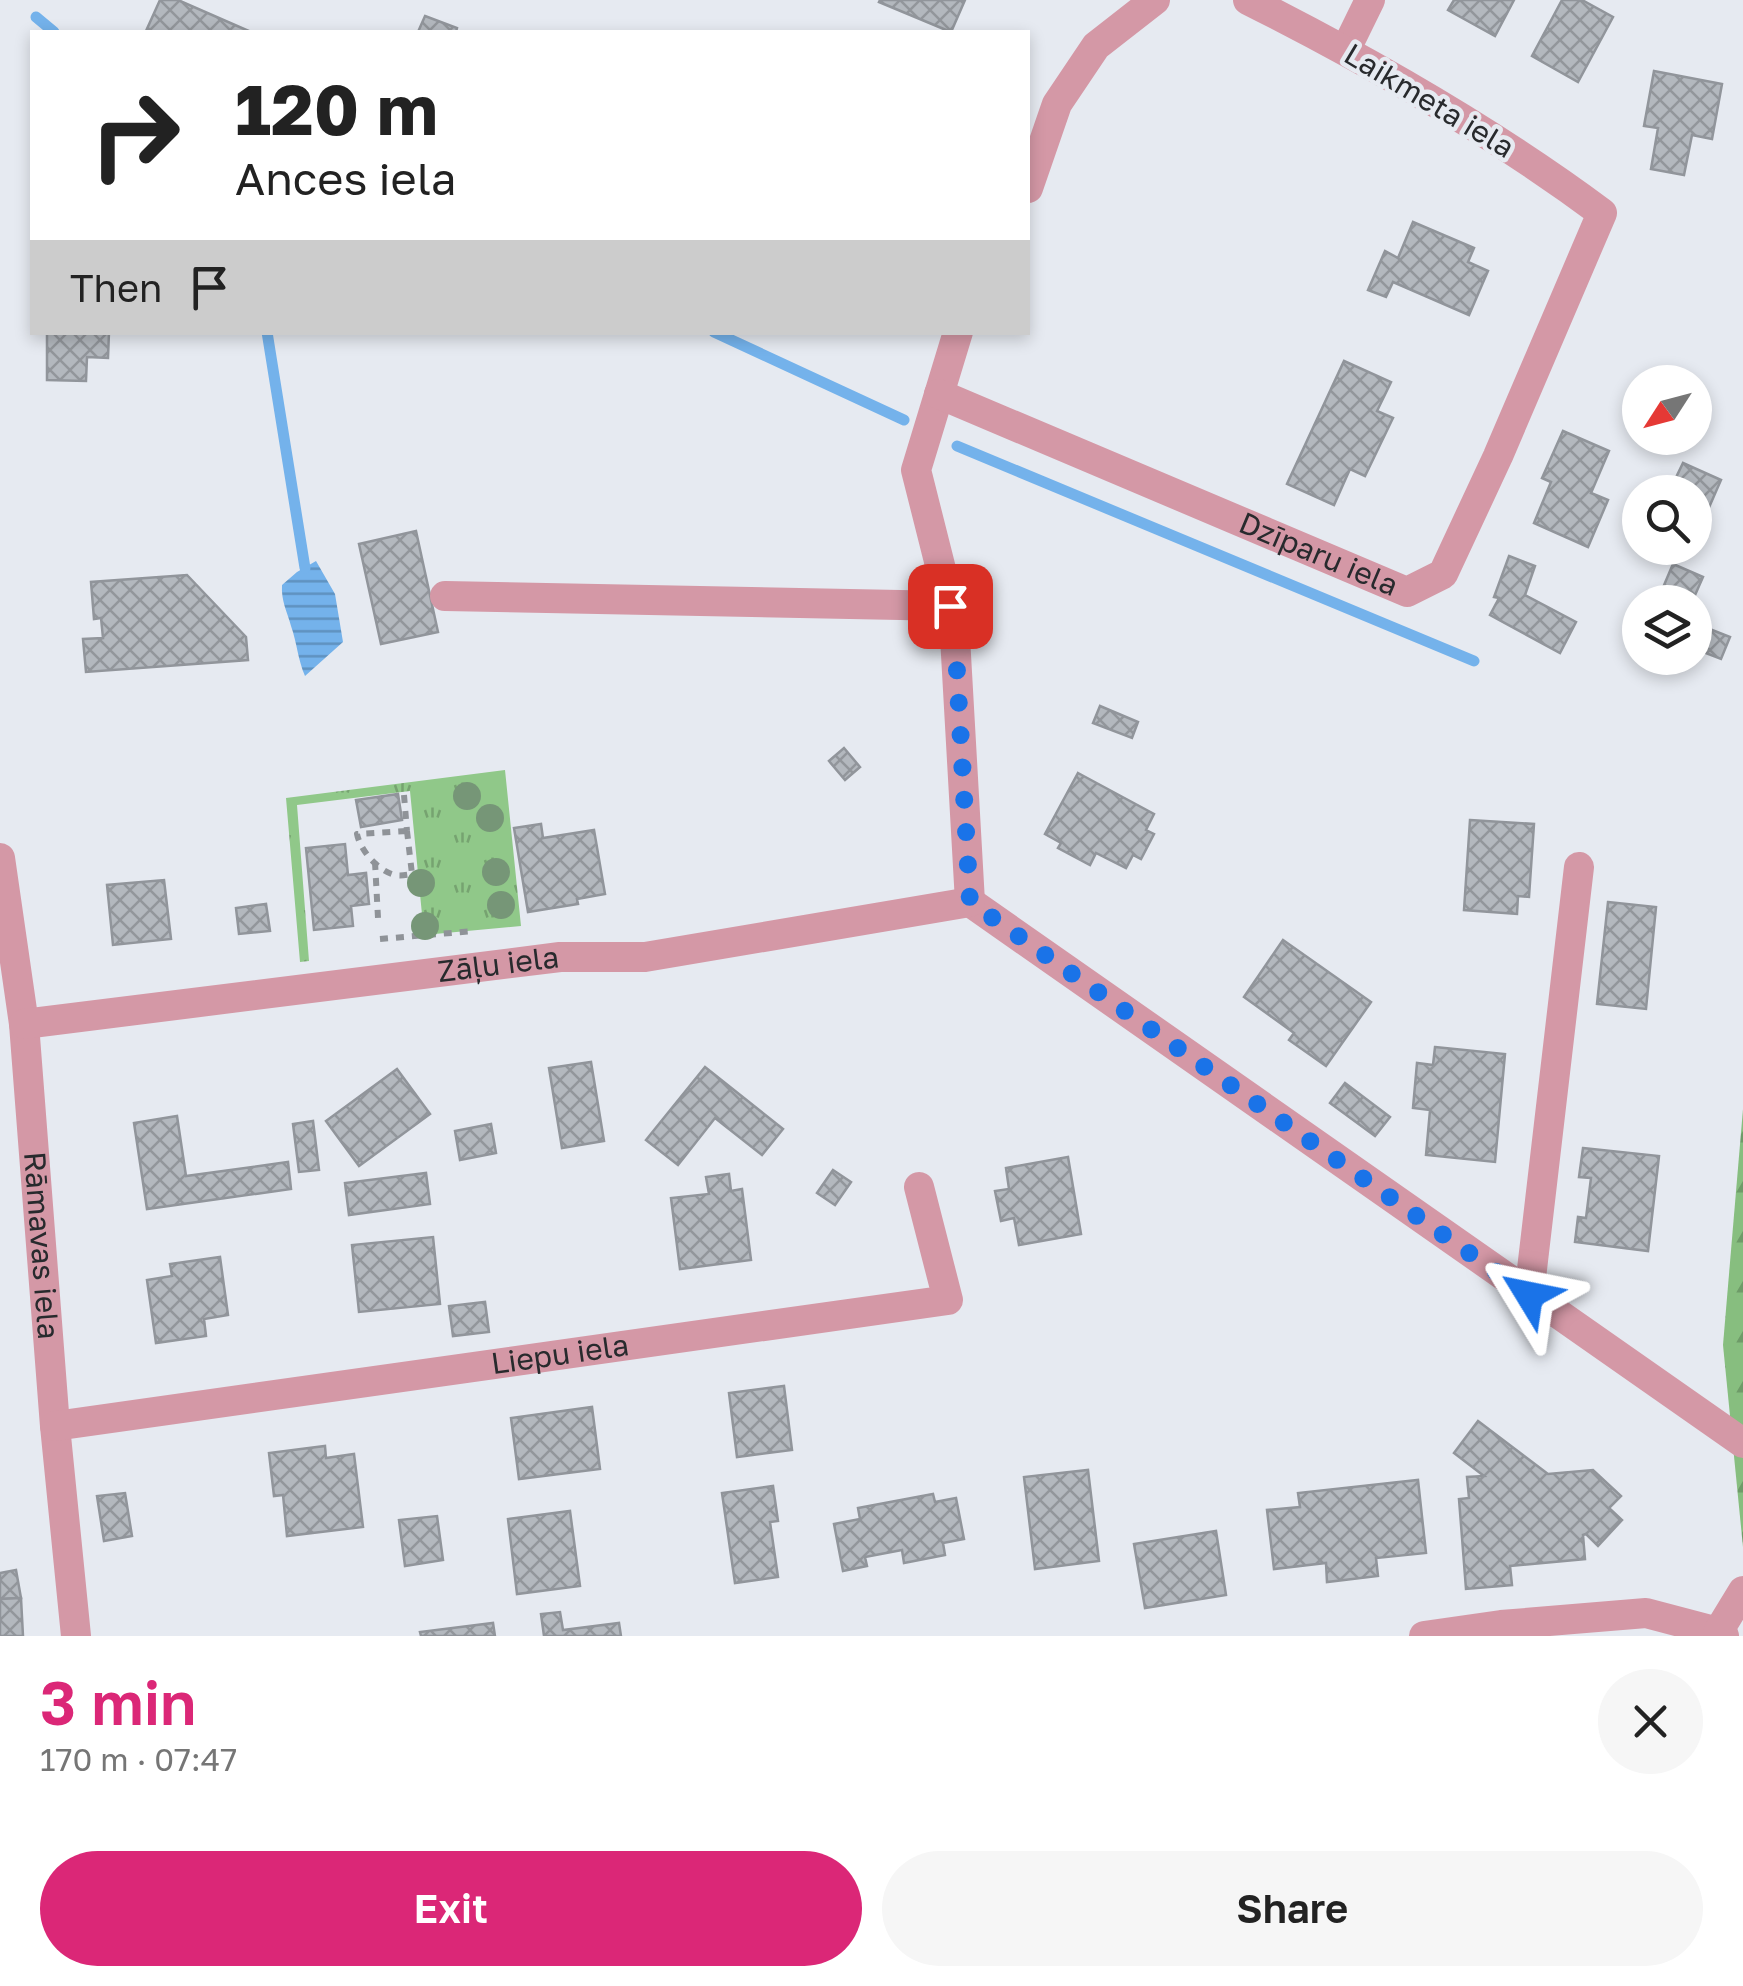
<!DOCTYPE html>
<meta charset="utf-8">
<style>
body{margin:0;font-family:"Golos Text",sans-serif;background:#f6f6f6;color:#222;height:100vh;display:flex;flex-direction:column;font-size:38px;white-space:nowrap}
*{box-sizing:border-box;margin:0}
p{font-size:32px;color:#767676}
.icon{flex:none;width:55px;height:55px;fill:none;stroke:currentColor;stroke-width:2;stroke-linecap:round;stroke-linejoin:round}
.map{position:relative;height:1636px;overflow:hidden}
.side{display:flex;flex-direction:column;background:#fff;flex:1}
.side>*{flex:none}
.guide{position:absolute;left:30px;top:30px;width:1000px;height:305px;border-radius:0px;box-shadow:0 5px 15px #0003;background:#fff;color:#222;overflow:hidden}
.needle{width:65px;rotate:234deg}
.controls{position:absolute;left:1622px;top:365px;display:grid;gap:20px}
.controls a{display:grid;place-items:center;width:90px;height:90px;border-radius:50%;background:#fff;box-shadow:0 5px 15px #0003;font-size:50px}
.pin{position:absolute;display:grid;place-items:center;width:85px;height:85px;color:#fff;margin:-42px;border-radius:20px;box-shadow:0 5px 15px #0006}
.me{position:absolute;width:110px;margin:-55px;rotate:305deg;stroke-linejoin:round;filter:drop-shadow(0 0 8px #0008)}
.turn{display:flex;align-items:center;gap:35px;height:210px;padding:0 40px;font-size:45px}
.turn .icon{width:130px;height:130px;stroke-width:2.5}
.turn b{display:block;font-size:70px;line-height:85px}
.then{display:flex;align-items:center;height:95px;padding:0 40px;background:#0003;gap:20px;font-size:38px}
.round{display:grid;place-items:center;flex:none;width:105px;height:105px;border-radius:52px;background:#f6f6f6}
.summary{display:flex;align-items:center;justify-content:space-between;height:170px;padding:0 40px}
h1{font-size:60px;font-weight:600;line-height:75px;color:#db2777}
.button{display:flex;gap:20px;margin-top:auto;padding:20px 40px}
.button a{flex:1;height:115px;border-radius:60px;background:#db2777;color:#fff;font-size:40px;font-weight:600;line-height:115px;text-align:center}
.button a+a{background:#f6f6f6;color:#222}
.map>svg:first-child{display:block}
</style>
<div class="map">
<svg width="1743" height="1636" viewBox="0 0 1743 1636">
<defs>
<pattern id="grass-tufts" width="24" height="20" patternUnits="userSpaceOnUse" patternTransform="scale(2.5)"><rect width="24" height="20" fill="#90c889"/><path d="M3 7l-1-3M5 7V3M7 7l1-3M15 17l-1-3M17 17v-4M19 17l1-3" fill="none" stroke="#76a370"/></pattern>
<pattern id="forest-firs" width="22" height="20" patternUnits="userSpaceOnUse" patternTransform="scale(2.5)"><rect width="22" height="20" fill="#87be7f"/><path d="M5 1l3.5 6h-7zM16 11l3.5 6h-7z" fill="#6e9b68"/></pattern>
<pattern id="water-rules" width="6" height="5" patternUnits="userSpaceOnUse" patternTransform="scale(2.5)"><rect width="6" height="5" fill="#74b2eb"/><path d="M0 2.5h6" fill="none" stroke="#5f91bf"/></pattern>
<pattern id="building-cross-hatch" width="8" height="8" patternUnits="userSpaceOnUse" patternTransform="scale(2.5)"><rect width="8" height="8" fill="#b3b8be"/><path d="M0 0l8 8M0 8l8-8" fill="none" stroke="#92969b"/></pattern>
</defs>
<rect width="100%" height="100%" fill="#e6eaf1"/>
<path fill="url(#grass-tufts)" d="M505,770L521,926L424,935L410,791L297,805L309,961L300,962L286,798Z"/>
<path fill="url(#forest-firs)" d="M1743,1109V1547L1723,1345Z"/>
<path fill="url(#water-rules)" d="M316,561L335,594L343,642L305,676C298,660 297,643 291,626C287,611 281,601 282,585L297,572Z"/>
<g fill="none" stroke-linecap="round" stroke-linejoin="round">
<g stroke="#74b2eb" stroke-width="11">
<path d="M36,17L54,32"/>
<path d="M267,332L305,568"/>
<path d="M714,332L904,420"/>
<path d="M957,446L1474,661"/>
</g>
</g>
<g fill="url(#building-cross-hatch)" stroke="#91959b" stroke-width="2.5">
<path d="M160,0H178L251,32H149L146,31Z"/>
<path d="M880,0H965L951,32L879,2Z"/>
<path d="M1454,0H1514L1495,36L1448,10Z"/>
<path d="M1562,0H1582L1613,17L1578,82L1532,56Z"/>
<path d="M425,16L457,28L456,32H418Z"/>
<path d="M1654,71L1722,84L1712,139L1692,135L1684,175L1651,169L1658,128L1644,126Z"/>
<path d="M1413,222L1474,248L1468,262L1488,271L1469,315L1393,282L1386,297L1368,290L1385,251L1398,258Z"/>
<path d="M47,332H109L108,358L87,357L86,381L47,380Z"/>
<path d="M1344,361L1391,382L1377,411L1393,418L1365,476L1350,469L1334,505L1287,484Z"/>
<path d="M1563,431L1609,451L1591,493L1608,500L1588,547L1534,523L1551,482L1542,478Z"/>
<path d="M1683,463L1721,480L1700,528L1695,526V492H1669Z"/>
<path d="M416,531L438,632L381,644L359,544Z"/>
<path d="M1509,556L1535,566L1525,595L1576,622L1560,653L1490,615L1499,598L1494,597Z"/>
<path d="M1673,564L1703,577L1692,602H1672L1659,597Z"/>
<path d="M187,575L246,637L248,660L86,672L83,639L103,638L101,618L94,619L91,582Z"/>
<path d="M1707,628L1730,637L1721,659L1698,650Z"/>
<path d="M1100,706L1138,722L1132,738L1093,723Z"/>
<path d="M844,748L860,767L845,780L829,761Z"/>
<path d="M1078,773L1154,814L1146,830L1154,834L1141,859L1133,855L1126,868L1096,853L1090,865L1058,848L1061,843L1045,834Z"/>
<path d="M398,794L402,820L361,827L356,800Z"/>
<path d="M1470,820L1534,824L1529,897L1518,896L1517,914L1464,910Z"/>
<path d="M541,824L543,838L594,830L605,894L577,899L578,904L528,912L514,828Z"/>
<path d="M345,844L348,875L366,873L369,904L351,906L353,926L314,930L306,848Z"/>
<path d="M164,880L171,939L113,945L107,885Z"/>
<path d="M1608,902L1656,907L1646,1009L1597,1004Z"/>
<path d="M266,904L270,931L239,934L236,908Z"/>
<path d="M1283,940L1371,1002L1326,1066L1289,1040L1294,1033L1244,997Z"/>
<path d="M1435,1047L1505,1054L1495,1162L1426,1155L1430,1110L1413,1108L1417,1063L1433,1065Z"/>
<path d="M591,1062L604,1141L562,1148L549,1068Z"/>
<path d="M705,1067L783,1129L762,1155L715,1118L678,1165L646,1140Z"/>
<path d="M397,1069L430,1114L359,1166L326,1121Z"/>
<path d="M1345,1083L1390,1117L1375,1136L1330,1103Z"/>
<path d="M177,1116L186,1176L288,1162L291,1189L147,1209L134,1123Z"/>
<path d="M313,1121L319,1170L299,1172L293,1124Z"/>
<path d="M491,1124L496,1153L460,1160L455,1131Z"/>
<path d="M1583,1148L1659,1156L1648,1251L1575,1242L1578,1217L1586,1218L1591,1178L1579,1177Z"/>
<path d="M1068,1157L1081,1234L1019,1245L1014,1218L1001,1221L995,1191L1009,1189L1006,1168Z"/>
<path d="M833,1170L851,1182L835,1205L817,1193Z"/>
<path d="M426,1173L430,1204L349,1215L345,1183Z"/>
<path d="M729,1174L731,1191L742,1189L751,1260L680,1269L671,1198L709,1194L706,1177Z"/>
<path d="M433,1237L440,1304L359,1312L352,1245Z"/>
<path d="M220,1257L228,1315L204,1319L206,1336L156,1343L147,1280L172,1276L170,1264Z"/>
<path d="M485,1302L489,1332L453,1336L449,1306Z"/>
<path d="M784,1386L792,1450L737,1457L729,1393Z"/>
<path d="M592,1407L600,1469L519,1479L511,1418Z"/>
<path d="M1478,1421L1548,1474L1593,1470L1621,1496L1609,1508L1622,1520L1598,1546L1586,1534L1583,1535L1585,1559L1510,1566L1512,1585L1466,1589L1459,1499L1469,1498L1467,1477L1484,1476L1454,1453Z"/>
<path d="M325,1446L326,1458L354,1454L363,1527L287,1536L283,1495L274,1496L269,1453Z"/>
<path d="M1088,1470L1099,1561L1035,1569L1024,1477Z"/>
<path d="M1418,1480L1426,1553L1376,1558L1378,1576L1327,1582L1326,1563L1274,1569L1267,1510L1300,1507L1298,1493Z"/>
<path d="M773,1486L778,1521L770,1522L778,1577L735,1583L722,1493Z"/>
<path d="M125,1493L132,1536L104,1541L97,1496Z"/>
<path d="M933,1494L935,1502L956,1498L964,1539L943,1543L945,1555L904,1563L902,1550L865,1557L867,1566L843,1571L834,1524L860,1519L858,1508Z"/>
<path d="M570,1511L580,1586L517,1594L508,1519Z"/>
<path d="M437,1516L443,1560L405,1566L399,1520Z"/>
<path d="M1216,1531L1226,1595L1145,1608L1134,1544Z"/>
<path d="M16,1570L21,1598L0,1599V1573Z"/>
<path d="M21,1598L23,1636H0V1599Z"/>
<path d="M560,1612L563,1630L619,1623L621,1636H544L541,1614Z"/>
<path d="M493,1623L495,1636H421L420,1632Z"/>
</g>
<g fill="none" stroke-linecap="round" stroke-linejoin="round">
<g stroke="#8f9398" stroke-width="6" stroke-dasharray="8 8" stroke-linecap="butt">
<path d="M404,795L407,831"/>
<path d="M407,831L412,874C406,875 401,876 395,875C378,871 360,850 357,834Z"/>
<path d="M375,862L378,918"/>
<path d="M380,939L474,931"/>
</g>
<g stroke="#d498a6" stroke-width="30">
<path d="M1346,49L1370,0"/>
<path d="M1028,188L1057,104L1096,46L1155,0"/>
<path d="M958,332L916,470L946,589L955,637L970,902"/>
<path id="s1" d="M939,394L1407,592L1443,574L1498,456L1602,213C1492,131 1371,62 1248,0"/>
<path d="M445,596L950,606"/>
<path id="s2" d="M0,858L24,1024L55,1426L76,1636"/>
<path d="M970,902L1743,1443"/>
<path id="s3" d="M24,1024L560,957H645L970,902"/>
<path d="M1529,1295L1579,867"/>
<path id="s4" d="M55,1426L948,1300L919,1187"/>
<path d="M1424,1636L1501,1625L1646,1613L1718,1632L1724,1636"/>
<path d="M1719,1636L1718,1632L1743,1591"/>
</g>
</g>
<g fill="#769677">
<circle cx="467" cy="796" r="14"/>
<circle cx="490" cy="818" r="14"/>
<circle cx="496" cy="872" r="14"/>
<circle cx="421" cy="883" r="14"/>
<circle cx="501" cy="905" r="14"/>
<circle cx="425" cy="926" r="14"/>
</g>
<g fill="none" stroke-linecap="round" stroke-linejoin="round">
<path stroke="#1a73e8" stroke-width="18" stroke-dasharray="0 32.4" d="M950,606L955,636L970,902L1529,1295"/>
</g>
<g text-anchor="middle" stroke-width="9" stroke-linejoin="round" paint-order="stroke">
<g font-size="30" fill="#282a2d" stroke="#e6eaf1">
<text transform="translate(1429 101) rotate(31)" y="10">Laikmeta iela</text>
<text dy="10" stroke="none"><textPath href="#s1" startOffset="412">Dzīparu iela</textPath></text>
<text dy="10" stroke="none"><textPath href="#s3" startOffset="478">Zāļu iela</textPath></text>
<text dy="10" stroke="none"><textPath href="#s2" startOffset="390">Rāmavas iela</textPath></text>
<text dy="10" stroke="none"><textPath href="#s4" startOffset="510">Liepu iela</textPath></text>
</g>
</g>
</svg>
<div class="controls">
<a><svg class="needle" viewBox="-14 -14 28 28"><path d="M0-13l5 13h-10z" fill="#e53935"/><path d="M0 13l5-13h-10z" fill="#767676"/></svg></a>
<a><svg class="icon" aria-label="search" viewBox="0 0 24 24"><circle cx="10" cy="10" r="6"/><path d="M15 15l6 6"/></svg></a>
<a><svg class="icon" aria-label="layers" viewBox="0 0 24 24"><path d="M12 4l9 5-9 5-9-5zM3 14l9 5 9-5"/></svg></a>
</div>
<div class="pin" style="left:950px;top:606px;background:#d93025"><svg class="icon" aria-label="arrive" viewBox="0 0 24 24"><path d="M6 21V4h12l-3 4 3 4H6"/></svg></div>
<svg class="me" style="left:1529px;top:1295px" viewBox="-20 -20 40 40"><path d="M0-17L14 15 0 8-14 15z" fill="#1a73e8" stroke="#fff" stroke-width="4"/></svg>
<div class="guide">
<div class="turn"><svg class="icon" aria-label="right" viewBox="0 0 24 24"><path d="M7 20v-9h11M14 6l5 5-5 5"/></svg><div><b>120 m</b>Ances iela</div></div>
<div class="then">Then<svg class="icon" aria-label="arrive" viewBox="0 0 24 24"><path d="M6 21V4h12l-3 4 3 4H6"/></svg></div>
</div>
</div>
<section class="side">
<div class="summary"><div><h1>3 min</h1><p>170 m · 07:47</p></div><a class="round"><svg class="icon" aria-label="close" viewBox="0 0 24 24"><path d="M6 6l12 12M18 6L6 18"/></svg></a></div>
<div class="button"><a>Exit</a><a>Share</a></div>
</section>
